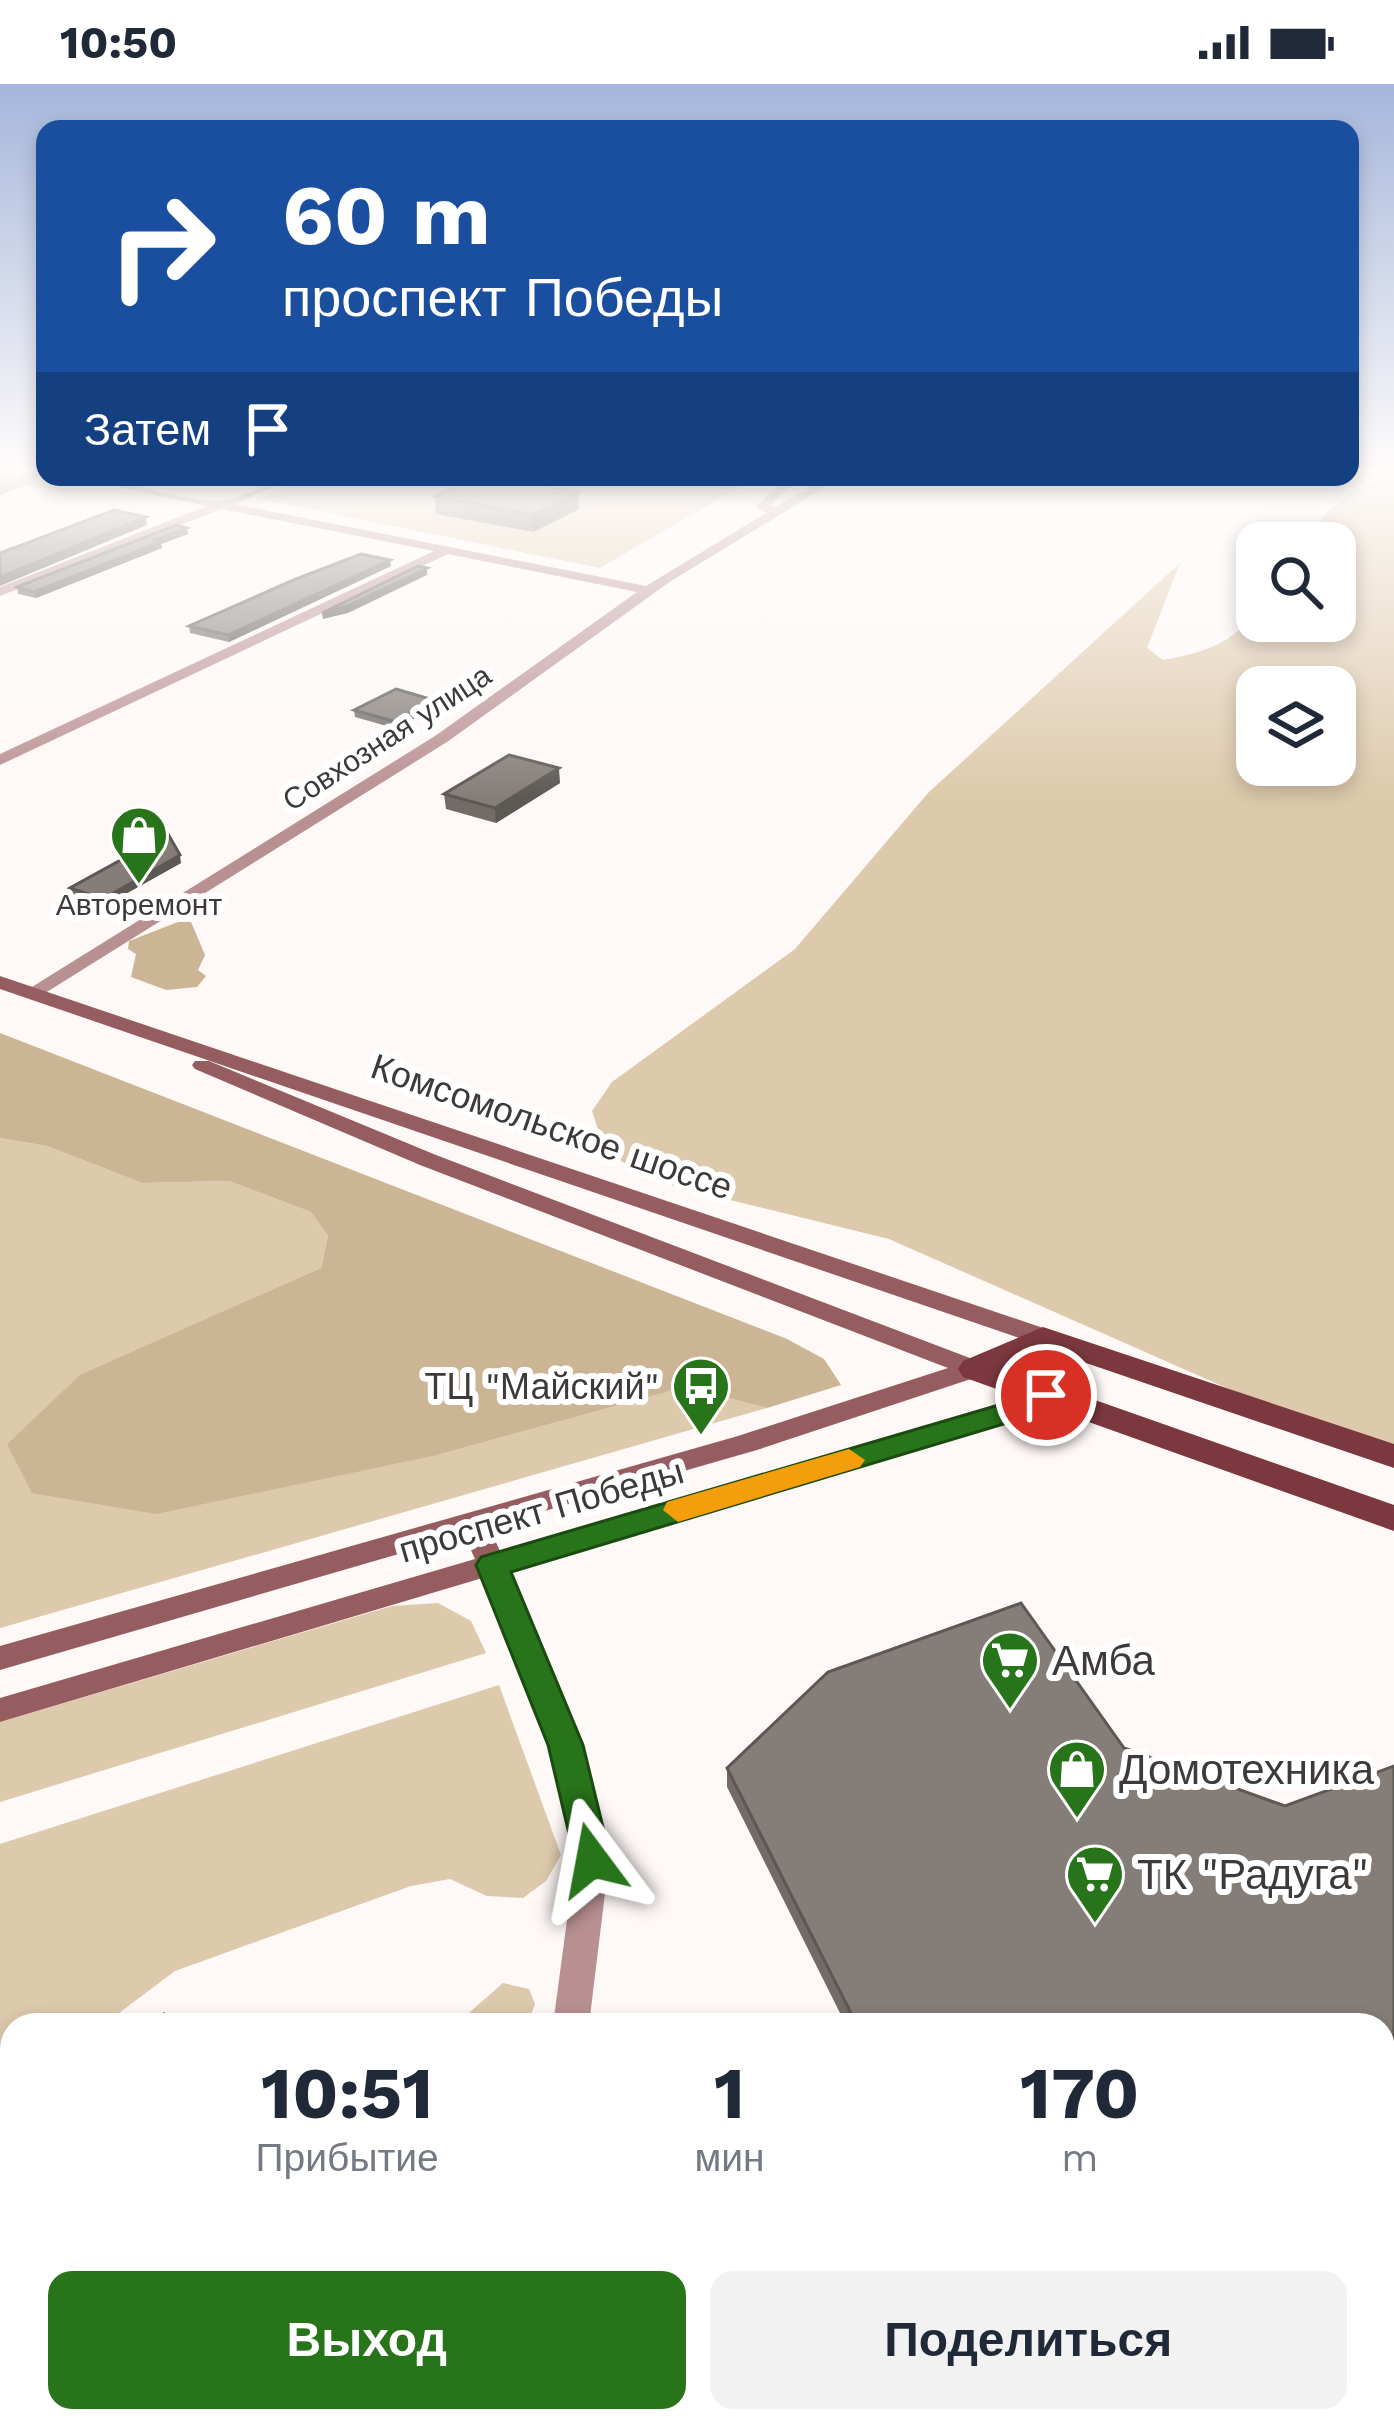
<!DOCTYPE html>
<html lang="ru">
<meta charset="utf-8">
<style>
body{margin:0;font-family:"Work Sans",sans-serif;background:#f2f2f3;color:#1f2937;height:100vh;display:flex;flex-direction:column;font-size:45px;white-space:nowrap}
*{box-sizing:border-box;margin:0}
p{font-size:39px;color:#747a83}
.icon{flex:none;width:66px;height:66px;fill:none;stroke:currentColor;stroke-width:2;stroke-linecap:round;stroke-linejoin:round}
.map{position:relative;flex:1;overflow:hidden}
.details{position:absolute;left:0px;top:1929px;width:1395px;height:420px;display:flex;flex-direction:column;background:#fff;border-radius:36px 36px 0 0;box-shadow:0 6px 18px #0003}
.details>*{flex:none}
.top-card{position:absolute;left:36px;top:36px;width:1323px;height:366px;border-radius:24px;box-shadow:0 6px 18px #0003;background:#1a4fa0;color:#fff;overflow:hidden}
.tools{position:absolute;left:1236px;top:438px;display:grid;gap:24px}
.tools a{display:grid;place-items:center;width:120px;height:120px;border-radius:24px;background:#fff;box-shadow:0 6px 18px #0003;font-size:60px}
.pin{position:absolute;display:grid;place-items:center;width:102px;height:102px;color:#fff;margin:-51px;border:6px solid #fff;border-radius:50%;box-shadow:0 3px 12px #0007}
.me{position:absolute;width:132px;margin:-66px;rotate:347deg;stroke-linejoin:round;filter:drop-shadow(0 0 9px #0008)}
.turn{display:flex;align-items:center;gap:42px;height:252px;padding:0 48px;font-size:54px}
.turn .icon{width:156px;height:156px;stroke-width:2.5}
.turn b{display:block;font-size:84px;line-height:102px}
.then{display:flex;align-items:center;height:114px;padding:0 48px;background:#0003;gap:24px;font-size:45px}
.eta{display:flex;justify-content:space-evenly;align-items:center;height:204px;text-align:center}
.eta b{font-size:72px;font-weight:700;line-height:84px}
.button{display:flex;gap:24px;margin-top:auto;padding:24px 48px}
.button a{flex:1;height:138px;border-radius:24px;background:#28741a;color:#fff;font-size:48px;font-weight:700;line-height:138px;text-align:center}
.button a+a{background:#f2f2f3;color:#1f2937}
.status{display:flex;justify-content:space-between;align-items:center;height:84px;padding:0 60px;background:#fff;direction:ltr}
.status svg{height:33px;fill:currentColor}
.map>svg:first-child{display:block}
</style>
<div class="status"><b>10:50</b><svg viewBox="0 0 49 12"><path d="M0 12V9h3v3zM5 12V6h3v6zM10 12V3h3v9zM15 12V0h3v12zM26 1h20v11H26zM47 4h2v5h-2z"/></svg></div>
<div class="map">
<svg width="1394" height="2349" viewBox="0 0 1394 2349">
<rect width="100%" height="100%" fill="#fef8f6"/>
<g fill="#ddc9ab" fill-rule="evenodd">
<path d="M1394,392V1364L1322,1346L889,1155L673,1102L606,1070L592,1027L612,998L795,865L928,709L1180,479L1147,564L1163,576C1203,569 1232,560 1257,527V537H1335V459H1306C1325,420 1354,404 1394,392ZM1257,603H1335V681H1257Z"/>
<path d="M309,393H757L600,484L256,414Z"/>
<path d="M0,1054L47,1062L142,1099L229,1097L311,1128L328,1152L321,1184L80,1292L7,1360L437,1371L685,1303L767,1324L0,1544Z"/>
<path d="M438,1519L471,1537L486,1569L0,1718V1638L392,1522Z"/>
<path d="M499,1601L561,1771L546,1797L523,1814L487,1812L450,1795L411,1802L175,1887L103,1941H12V2337H156L158,2349H0V1760Z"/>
<path d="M503,1899L529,1905L535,1920L527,1941H455Z"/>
</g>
<g fill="#cbb594">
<path d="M178,838H191L205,871L198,886L206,892L197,903L166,906L131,893L136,870L128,865L129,857Z"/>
<path d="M0,949L787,1255L824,1275L841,1301L767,1324L685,1303L437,1371L156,1430L32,1409L7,1360L80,1291L321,1184L328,1152L311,1128L229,1097L142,1099L47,1062L0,1054Z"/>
</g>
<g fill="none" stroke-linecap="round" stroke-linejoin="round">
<g fill="#b99092" fill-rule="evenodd">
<path d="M22,388L20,390L0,397V389Z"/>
<path d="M72,393C121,393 167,415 215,417C243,417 269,393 298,393L234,420L646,502L766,429L756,423L786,393H799L770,422L775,423L828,393H842L671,497L447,658L34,916L27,914V906L435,652L637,508L448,470L0,681V670L434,467L221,425L0,512V503L207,422Z"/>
</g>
<g fill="#b99092" fill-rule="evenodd">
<path d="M492,1470L502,1473L506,1481L581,1661L609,1776L589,1941H553L575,1776L549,1661L478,1481L482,1473Z"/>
<path d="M333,2337H377L372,2349H328Z"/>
</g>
<path fill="#965d61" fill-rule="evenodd" d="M0,892L1052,1247L1056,1253L1059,1311L1055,1317L1028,1331L0,1638V1614L475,1475L464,1451L0,1586V1562L738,1352L948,1284L420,1081L195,985L192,981L195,977H209L436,1071L983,1279L987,1285L983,1291L757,1366L489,1443L500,1467L1010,1319L1033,1307L1031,1258L0,905Z"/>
<path fill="#7c383f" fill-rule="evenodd" d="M1043,1243L1394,1360V1384L1045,1265L1004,1284L1394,1421V1447L963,1293L958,1285L963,1277Z"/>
</g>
<g fill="#726c67">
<path d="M578,408L579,425L533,448L436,430L435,412Z"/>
<path d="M187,444L188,450L161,460L162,464L36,514L18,510L17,503Z"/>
<path d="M391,482L229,558L190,549L189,542Z"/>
<path d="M433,616V623L397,645L355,633L354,626Z"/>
<path d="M560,699L496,739L446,725L444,710Z"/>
<path d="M181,779L104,822L72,812L70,804Z"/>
<path d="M1124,1664L1285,1722L1394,1682V2159L1383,2164V1941H846L727,1703V1684Z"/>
</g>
<g fill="#5c5854">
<path d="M35,391L36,398L0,411V404Z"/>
<path d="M578,408L579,425L533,448L532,431Z"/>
<path d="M146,433L147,441L0,502V493Z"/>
<path d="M187,444L188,450L161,460L162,464L36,514L34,508Z"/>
<path d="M390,476L391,482L229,558L228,551Z"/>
<path d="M427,484V491L348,529L323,535L322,529Z"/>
<path d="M433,616V623L397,645L396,638Z"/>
<path d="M559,684L560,699L496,739L495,724Z"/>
<path d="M180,771L181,779L104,822L103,815Z"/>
<path d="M1394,2145V2159L1383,2164L1390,2147Z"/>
</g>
<g fill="#847d78" stroke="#5c5854" stroke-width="3">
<path d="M20,388L35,391L0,404V393Z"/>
<path d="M477,393H497L578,408L532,431L435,412Z"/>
<path d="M114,426L146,433L0,493V469Z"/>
<path d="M176,441L187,444L155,456L161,458L34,508L17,503Z"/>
<path d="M361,470L390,476L228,551L189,542L296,495Z"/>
<path d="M418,482L427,484L348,522L322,529Z"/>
<path d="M396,605L433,616L396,638L354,626Z"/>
<path d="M509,671L559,684L495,724L444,710Z"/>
<path d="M168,750L180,771L103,815L70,804Z"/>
<path d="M1021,1519L1124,1664L1285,1722L1394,1682V2145L1390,2147L1383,2136V1941H959L957,1937L947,1941H857L727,1684L828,1588Z"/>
<path d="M164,1930L185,1941H155Z"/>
</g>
<linearGradient id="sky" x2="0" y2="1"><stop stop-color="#a5b6db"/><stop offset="0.54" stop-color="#fffcfb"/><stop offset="1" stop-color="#fffcfb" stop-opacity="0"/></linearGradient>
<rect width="1394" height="716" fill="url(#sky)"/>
<path fill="#28741a" stroke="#1a4b11" stroke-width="3" d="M1046,1301L1060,1311L1030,1332L511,1488L583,1661L611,1776L605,1788L592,1792L578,1788L548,1661L476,1481L481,1473L1009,1318Z"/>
<path fill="#f59e0b" d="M849,1365L865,1376L860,1383L678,1438L663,1426L667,1418Z"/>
<defs>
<symbol id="shop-pin" viewBox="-11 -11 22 30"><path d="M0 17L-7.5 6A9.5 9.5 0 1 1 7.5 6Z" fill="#28741a" stroke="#fff"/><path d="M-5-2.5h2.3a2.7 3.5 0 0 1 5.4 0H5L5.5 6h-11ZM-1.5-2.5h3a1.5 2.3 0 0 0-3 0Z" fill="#fff"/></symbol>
<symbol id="bus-pin" viewBox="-11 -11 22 30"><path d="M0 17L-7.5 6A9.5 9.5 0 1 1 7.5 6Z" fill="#28741a" stroke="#fff"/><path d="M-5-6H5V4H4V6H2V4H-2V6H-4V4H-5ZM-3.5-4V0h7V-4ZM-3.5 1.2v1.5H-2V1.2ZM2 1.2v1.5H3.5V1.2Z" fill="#fff"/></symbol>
<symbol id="supermarket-pin" viewBox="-11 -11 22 30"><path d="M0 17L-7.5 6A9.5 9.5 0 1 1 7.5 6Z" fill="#28741a" stroke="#fff"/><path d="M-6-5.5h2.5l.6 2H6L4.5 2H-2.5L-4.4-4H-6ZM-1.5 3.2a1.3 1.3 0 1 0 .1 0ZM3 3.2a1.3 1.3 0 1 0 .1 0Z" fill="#fff"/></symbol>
</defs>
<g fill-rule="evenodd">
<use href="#shop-pin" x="106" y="718" width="66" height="90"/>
<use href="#bus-pin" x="668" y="1269" width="66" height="90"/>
<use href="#supermarket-pin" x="977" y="1543" width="66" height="90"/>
<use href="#shop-pin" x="1044" y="1652" width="66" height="90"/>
<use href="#supermarket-pin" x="1062" y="1757" width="66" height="90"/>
</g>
<g text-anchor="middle" stroke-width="12" stroke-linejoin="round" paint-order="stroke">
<g font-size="30" fill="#3e3a39" stroke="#fff">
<text transform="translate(387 654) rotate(-33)" y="10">Совхозная улица</text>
</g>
<g font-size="30" fill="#3e3a39" stroke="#fff">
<text x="139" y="831">Авторемонт</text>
</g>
<g font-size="36" fill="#3e3a39" stroke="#fff">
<text transform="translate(552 1042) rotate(19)" y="13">Комсомольское шоссе</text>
<text transform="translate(541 1426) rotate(-16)" y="13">проспект Победы</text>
</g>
<g font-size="36" fill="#3e3a39" stroke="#fff" text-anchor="end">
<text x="659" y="1315">ТЦ "Майский"</text>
</g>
<g font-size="42" fill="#3e3a39" stroke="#fff" text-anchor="start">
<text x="1052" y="1591">Амба</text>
<text x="1119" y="1700">Домотехника</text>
<text x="1137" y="1805">ТК "Радуга"</text>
</g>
</g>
</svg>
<div class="tools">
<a><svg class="icon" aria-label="search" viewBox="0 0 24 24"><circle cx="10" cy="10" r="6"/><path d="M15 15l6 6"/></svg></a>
<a><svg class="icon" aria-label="layers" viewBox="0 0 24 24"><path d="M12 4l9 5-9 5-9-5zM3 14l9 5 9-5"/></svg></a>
</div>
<div class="pin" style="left:1046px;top:1311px;background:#d93025"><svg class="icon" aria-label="arrive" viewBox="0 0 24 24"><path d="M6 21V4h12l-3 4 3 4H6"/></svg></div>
<svg class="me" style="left:592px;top:1776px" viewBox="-20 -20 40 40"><path d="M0-17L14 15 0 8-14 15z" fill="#28741a" stroke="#fff" stroke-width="4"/></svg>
<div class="top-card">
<div class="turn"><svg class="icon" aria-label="right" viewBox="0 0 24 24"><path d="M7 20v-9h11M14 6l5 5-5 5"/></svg><div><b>60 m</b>проспект Победы</div></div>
<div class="then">Затем<svg class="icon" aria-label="arrive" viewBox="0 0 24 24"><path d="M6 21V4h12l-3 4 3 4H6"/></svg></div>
</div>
<section class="details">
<div class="eta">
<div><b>10:51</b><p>Прибытие</p></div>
<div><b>1</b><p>мин</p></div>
<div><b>170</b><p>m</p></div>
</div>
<div class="button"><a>Выход</a><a>Поделиться</a></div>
</section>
</div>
